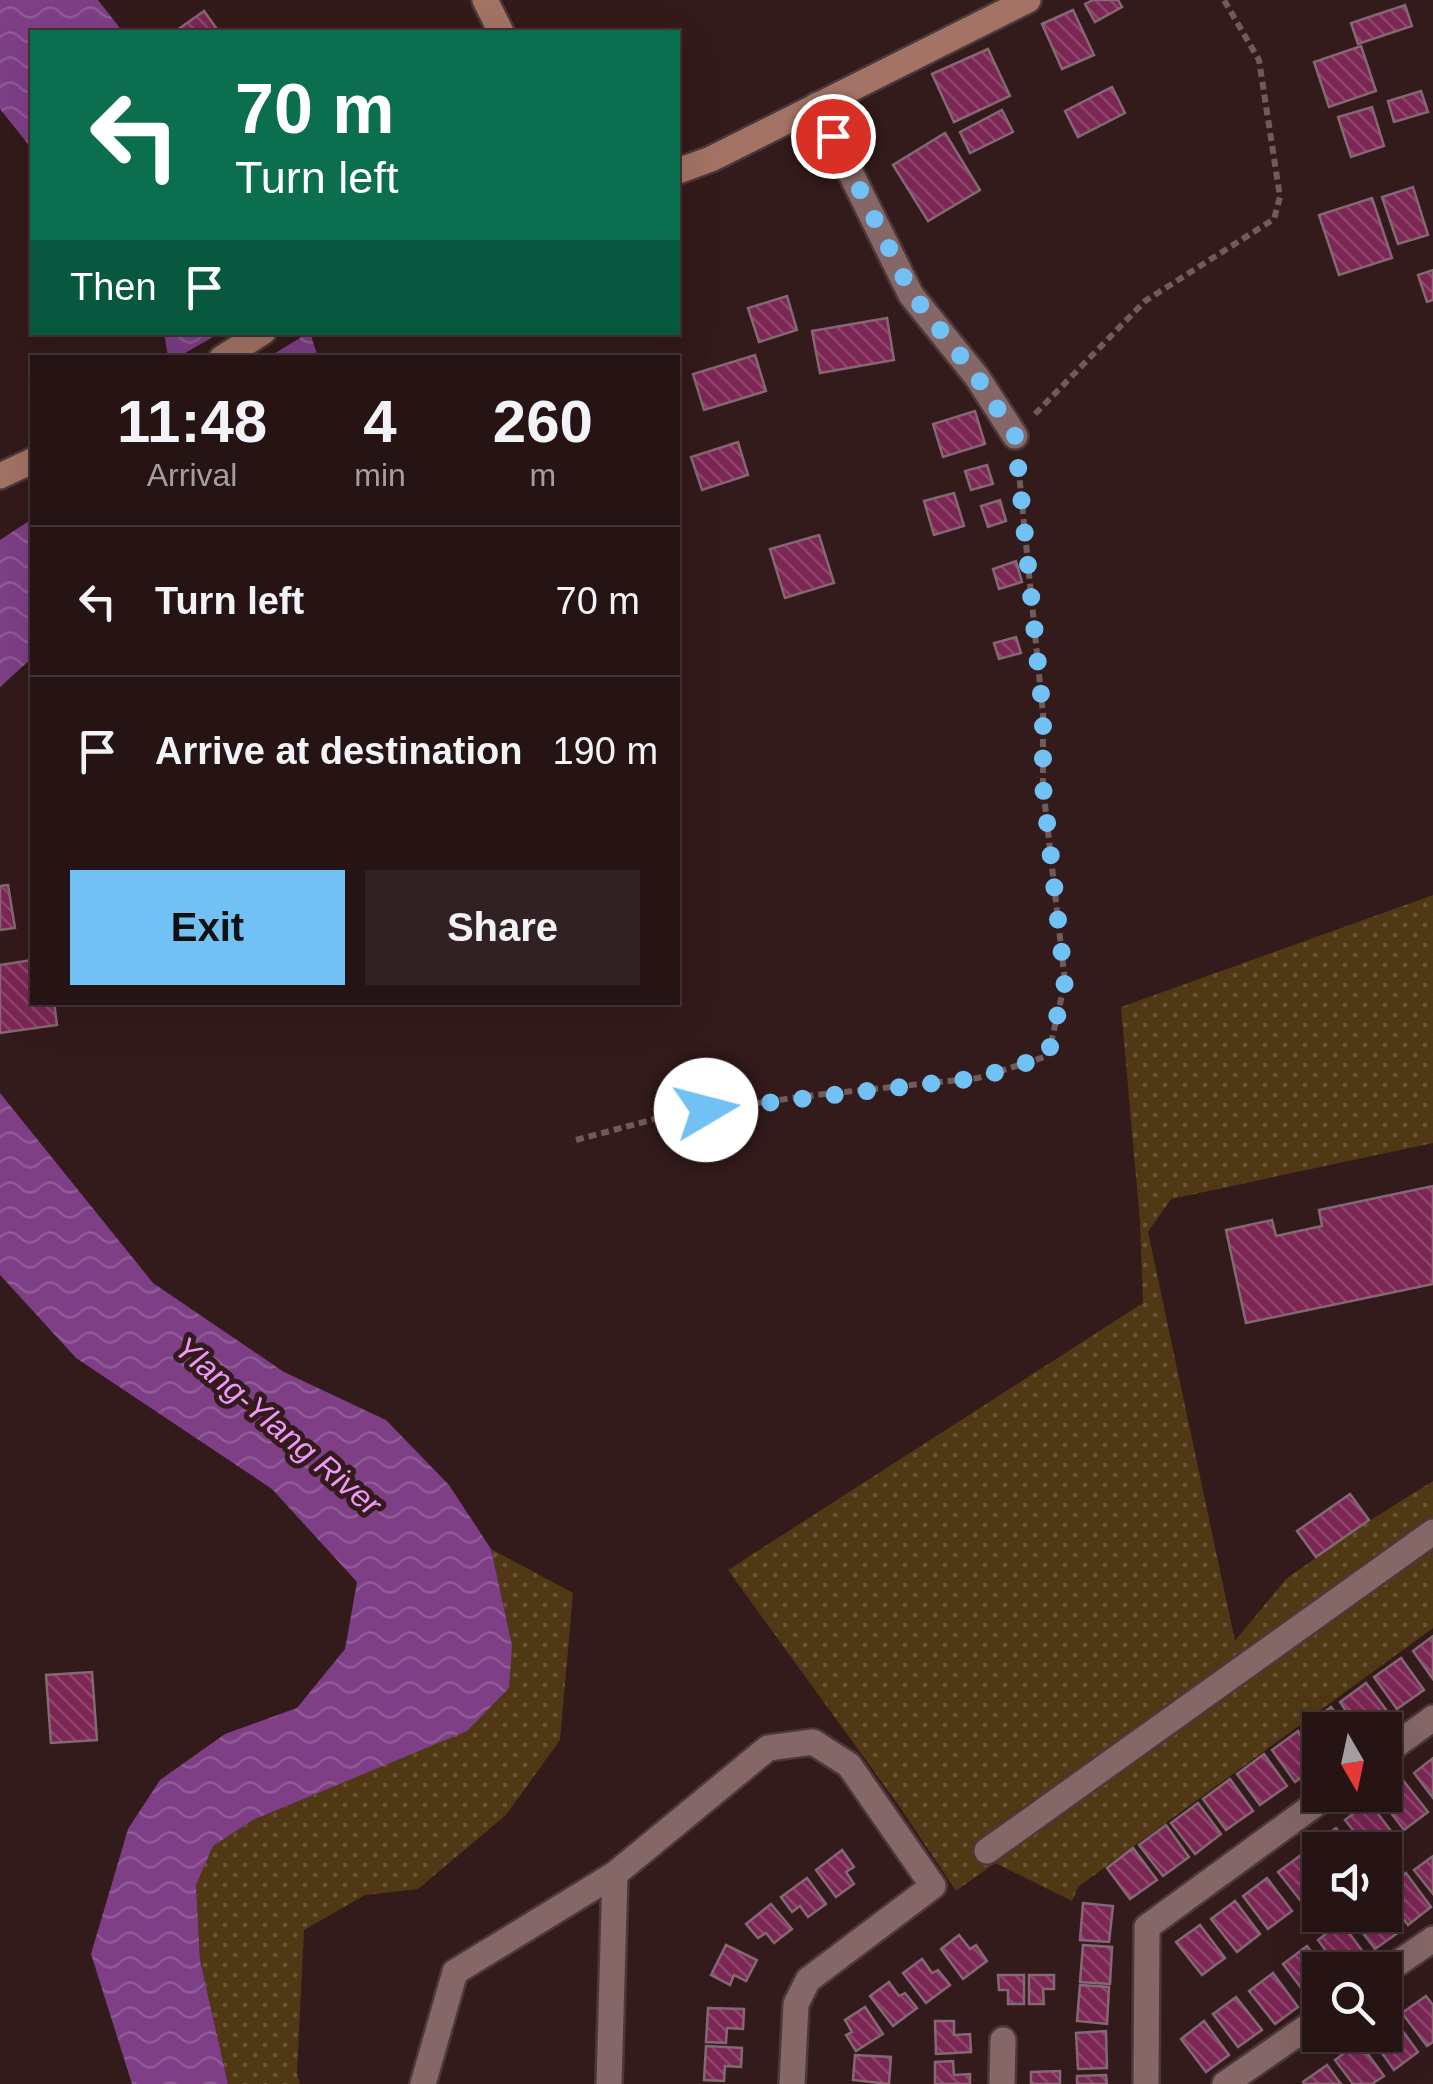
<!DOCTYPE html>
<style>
body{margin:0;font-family:Arial,sans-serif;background:#322122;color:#f1f3f6;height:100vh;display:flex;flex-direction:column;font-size:38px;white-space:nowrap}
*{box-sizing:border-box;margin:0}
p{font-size:32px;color:#a49ea0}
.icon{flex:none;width:55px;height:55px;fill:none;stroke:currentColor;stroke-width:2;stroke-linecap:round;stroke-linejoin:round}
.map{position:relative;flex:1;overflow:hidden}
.drawer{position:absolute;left:30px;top:355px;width:650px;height:650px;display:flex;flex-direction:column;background:#261414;border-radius:0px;box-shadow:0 10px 40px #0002,0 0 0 2px #423334}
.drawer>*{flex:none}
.banner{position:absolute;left:30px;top:30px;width:650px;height:305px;border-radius:0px;box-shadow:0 10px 40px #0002,0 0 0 2px #423334;background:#0b6e4f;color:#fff;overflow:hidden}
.needle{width:65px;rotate:171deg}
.buttons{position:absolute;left:1302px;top:1712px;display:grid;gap:20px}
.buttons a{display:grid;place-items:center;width:100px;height:100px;border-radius:0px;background:#261414;box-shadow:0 10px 40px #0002,0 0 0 2px #423334;font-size:50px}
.pin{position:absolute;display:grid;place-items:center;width:85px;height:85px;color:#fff;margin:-42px;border:5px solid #fff;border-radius:50%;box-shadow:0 2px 10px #0007}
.me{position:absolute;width:110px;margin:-55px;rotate:82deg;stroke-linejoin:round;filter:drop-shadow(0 0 8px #0008)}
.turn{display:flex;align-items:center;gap:35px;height:210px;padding:0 40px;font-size:45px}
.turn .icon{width:130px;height:130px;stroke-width:2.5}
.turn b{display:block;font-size:70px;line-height:85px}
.then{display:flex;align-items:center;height:95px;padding:0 40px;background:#0003;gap:20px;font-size:38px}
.eta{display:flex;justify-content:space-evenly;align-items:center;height:170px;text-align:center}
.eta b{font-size:60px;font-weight:800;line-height:70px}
.cta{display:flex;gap:20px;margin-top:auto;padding:20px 40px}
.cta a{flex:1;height:115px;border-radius:0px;background:#71c1f5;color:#111;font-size:40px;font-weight:800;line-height:115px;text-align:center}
.cta a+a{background:#322122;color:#f1f3f6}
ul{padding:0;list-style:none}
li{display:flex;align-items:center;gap:30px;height:150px;padding:0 40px;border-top:2px solid #423334}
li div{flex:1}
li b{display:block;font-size:38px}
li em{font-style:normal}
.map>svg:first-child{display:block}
</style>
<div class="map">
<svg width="1433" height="2084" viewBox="0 0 1433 2084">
<defs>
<pattern id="grass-dots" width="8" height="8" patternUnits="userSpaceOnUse" patternTransform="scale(2.5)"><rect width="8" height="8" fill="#503814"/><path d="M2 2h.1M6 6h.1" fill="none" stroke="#695435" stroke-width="1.8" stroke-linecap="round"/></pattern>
<pattern id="water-waves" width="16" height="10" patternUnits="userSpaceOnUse" patternTransform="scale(2.5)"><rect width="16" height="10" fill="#7e3f86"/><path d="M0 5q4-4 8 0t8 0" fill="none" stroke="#905a96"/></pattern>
<pattern id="building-back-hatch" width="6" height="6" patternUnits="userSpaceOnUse" patternTransform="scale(2.5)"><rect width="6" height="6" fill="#7c2654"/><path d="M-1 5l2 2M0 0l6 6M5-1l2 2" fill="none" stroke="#8f456c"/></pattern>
</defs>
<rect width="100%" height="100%" fill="#331a1b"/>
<g fill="url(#grass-dots)">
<path d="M1433,895V1143L1171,1199L1148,1232L1235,1641L1286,1579L1355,1530L1433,1481V1628L1078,1887L1072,1901L995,1863L956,1891L897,1803L728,1570L1143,1303L1140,1222L1121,1007Z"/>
<path d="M491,1549L573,1593L560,1740L506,1815L418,1889L365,1895L304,1930L297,2074L300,2084H228L200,1960L196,1885L213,1846L253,1820L375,1769L512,1645Z"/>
</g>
<g fill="url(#water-waves)">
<path d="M0,0H98L123,32H32V149L0,109Z"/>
<path d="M164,333H310L318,357H168Z"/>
<path d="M32,519V658L0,687V540Z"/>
<path d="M0,1093L153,1283L284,1372L386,1420L449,1485L491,1549L512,1645L509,1688L467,1731L253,1820L213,1846L196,1885L200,1960L228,2084H132L91,1954L128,1829L160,1780L225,1734L297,1708L345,1649L357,1582L272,1489L76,1358L0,1275Z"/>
</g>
<path fill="#331a1b" d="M220,333H308L267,358L178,357Z"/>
<g fill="url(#building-back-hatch)" stroke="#846874" stroke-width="2.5">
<path d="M1093,0H1118L1122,7L1095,22L1085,4Z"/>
<path d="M1405,5L1412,26L1358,44L1351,23Z"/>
<path d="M1073,10L1094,55L1062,69L1042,24Z"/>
<path d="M204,11L219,32H183L180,28Z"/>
<path d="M1361,46L1376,91L1329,107L1314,62Z"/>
<path d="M988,49L1010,96L954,122L932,74Z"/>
<path d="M1112,87L1125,113L1078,137L1065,111Z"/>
<path d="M1421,91L1428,112L1394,122L1388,101Z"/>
<path d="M1372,107L1384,146L1351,157L1338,117Z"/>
<path d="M1002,110L1013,132L970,153L960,132Z"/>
<path d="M945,133L980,190L928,221L893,165Z"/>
<path d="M1413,187L1428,235L1398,244L1382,197Z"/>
<path d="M1372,198L1392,258L1339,275L1319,215Z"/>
<path d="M1433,270V300L1427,302L1418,275Z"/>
<path d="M787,296L797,330L759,342L748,308Z"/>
<path d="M887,318L894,360L820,373L812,331Z"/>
<path d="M755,355L766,391L704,410L693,374Z"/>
<path d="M975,411L985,444L943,457L933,424Z"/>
<path d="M738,442L748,475L702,490L691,457Z"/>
<path d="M987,465L993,484L971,490L965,471Z"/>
<path d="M954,493L964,526L934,535L924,501Z"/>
<path d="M1000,500L1006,521L988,527L981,506Z"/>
<path d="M819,535L834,583L785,598L770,549Z"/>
<path d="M1016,561L1022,582L999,589L993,569Z"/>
<path d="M1016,637L1021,653L999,659L994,643Z"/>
<path d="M8,885L15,928L0,930V886Z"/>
<path d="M32,960V1002H54L57,1025L0,1033V965Z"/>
<path d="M1433,1186V1284L1246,1323L1226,1230L1272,1220L1276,1236L1322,1226L1319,1210Z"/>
<path d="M1350,1494L1369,1520L1316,1557L1297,1531Z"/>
<path d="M1433,1636V1679L1413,1651Z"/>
<path d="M1401,1658L1424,1690L1397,1709L1374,1677Z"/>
<path d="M92,1672L97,1740L51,1743L46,1675Z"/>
<path d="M1366,1683L1390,1715L1369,1730H1359L1340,1702Z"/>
<path d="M1331,1707L1348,1730H1320V1748L1305,1726Z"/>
<path d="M1298,1731L1320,1764L1295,1782L1272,1750Z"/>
<path d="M1264,1754L1287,1786L1260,1805L1237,1774Z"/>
<path d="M1433,1758V1798L1414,1773Z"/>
<path d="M1230,1779L1253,1811L1226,1830L1203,1799Z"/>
<path d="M1402,1779L1428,1812L1404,1830L1379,1797Z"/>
<path d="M1369,1802L1394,1835L1375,1850H1369L1345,1820Z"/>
<path d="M1198,1803L1221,1834L1195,1854L1171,1823Z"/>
<path d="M1166,1825L1189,1857L1163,1876L1139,1845Z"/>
<path d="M1336,1828L1353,1850H1320V1855L1313,1845Z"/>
<path d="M1133,1848L1157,1880L1130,1899L1107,1868Z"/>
<path d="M842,1850L854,1867L846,1872L854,1884L836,1897L816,1870Z"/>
<path d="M1301,1855L1320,1879V1893L1304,1905L1278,1872Z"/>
<path d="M1433,1856V1894L1414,1870Z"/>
<path d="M1406,1873L1431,1907L1408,1925L1385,1895V1889Z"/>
<path d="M807,1878L826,1904L808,1917L800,1906L792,1912L781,1897Z"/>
<path d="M1267,1878L1292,1911L1268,1929L1243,1896Z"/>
<path d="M1235,1901L1260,1934L1237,1952L1211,1919Z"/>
<path d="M1083,1903L1113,1906L1109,1942L1080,1940Z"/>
<path d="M771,1904L792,1929L774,1943L766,1933L758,1938L746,1924Z"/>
<path d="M1385,1914L1399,1932L1375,1949L1350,1916Z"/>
<path d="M1341,1922L1366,1956L1347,1970H1340L1318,1940Z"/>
<path d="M1200,1925L1225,1958L1202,1975L1176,1942Z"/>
<path d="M959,1935L970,1949L976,1945L987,1961L963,1979L941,1949Z"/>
<path d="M726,1945L757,1960L746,1981L734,1975L730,1985L711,1975Z"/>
<path d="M1083,1945L1112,1947L1110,1984L1080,1982Z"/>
<path d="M1307,1946L1325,1970H1320V1988L1308,1997L1283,1964Z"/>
<path d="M922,1959L932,1973L938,1970L950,1985L926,2003L903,1973Z"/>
<path d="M1273,1973L1298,2007L1275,2024L1249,1991Z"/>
<path d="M998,1975H1024V2004H1008V1990H999Z"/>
<path d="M1029,1975H1054V1989H1043L1044,2004H1029Z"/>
<path d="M889,1982L899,1996L905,1993L917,2008L893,2026L870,1996Z"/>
<path d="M1080,1985L1109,1987L1107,2024L1077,2021Z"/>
<path d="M1426,1996L1433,2005V2042L1427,2046L1402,2013Z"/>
<path d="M1236,1997L1262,2030L1238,2047L1213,2014Z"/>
<path d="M865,2007L883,2034L856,2051L846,2035L852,2032L845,2020Z"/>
<path d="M708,2008L744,2009L743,2029L727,2028L726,2043L706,2042Z"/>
<path d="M1394,2019L1418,2052L1394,2070L1370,2036L1385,2035V2025Z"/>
<path d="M935,2021H954V2035L970,2034L971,2052L936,2054Z"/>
<path d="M1204,2021L1229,2055L1206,2072L1181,2039Z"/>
<path d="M1106,2031L1107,2068L1078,2069L1076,2033Z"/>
<path d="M1359,2042L1384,2076L1372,2084H1353L1335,2060Z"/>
<path d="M706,2046L742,2048L741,2067L725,2066L724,2081L704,2080Z"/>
<path d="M855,2055L891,2057L889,2084L853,2080Z"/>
<path d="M953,2061L954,2075L970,2074V2084H935V2062Z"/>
<path d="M1327,2065L1341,2084H1304L1303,2082Z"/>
<path d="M1060,2071V2084H1031V2072Z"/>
<path d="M1106,2075L1107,2084H1077V2076Z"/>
</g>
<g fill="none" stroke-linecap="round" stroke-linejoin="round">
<defs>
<g id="street">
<path d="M817,105L911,295L977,377L1015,436"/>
<path d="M1385,1753L1433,1718"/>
<path d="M987,1851L1433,1532"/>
<path d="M1385,1972L1433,1939"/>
<path d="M423,2084L455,1972L615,1874L768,1748L813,1742L849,1765L933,1886L808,1980L796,2004L792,2084"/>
<path d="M609,2084L615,1874"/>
<path d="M1002,2084L1003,2040"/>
<path d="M1146,2084L1147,1927L1328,1795"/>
<path d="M1225,2084L1320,2018"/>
</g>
<g id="secondary">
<path d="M485,0L501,32"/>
<path d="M678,171L711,159L1028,0"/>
<path d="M222,358L263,332"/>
<path d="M0,476L32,461"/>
</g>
</defs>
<use href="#street" stroke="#4c3838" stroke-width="30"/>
<use href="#secondary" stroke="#4c3838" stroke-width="30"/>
<g stroke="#705a5a" stroke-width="6" stroke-dasharray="8 5" stroke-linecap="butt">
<path d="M1035,414L1145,301L1274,219L1280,197L1259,60L1224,0"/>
<path d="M576,1140L670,1115L815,1095L978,1078L1048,1056L1065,982L1043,787V714L1018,463"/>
</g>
<use href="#street" stroke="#866767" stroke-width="25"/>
<use href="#secondary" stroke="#a37466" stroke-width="25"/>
</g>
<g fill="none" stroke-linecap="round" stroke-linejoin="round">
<path stroke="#71c1f5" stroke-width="18" stroke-dasharray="0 32.4" d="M706,1110L978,1078L1048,1056L1065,982L1043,786V714L1015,436L977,377L912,294L833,136"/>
</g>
<g text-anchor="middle" stroke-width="10" stroke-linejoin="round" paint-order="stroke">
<g font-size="32" font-style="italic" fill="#ee99f9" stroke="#331a1b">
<text transform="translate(278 1426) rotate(40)" y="11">Ylang-Ylang River</text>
</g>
</g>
</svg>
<div class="buttons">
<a><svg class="needle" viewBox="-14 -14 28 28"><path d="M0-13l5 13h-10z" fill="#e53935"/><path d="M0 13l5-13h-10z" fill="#a49ea0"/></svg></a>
<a><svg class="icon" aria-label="sound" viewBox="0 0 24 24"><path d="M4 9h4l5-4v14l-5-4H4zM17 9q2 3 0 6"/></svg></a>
<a><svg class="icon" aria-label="search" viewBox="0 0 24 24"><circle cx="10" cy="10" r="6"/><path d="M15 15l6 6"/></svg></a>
</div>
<div class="pin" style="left:833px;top:136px;background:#d93025"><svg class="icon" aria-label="arrive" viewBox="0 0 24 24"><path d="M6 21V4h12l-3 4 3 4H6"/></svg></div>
<svg class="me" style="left:706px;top:1110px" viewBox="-20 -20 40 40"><circle r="19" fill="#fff"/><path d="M0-13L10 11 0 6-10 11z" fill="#71c1f5"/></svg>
<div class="banner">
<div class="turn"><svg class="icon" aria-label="left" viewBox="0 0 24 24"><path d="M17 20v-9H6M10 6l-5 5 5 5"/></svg><div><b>70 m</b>Turn left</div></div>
<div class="then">Then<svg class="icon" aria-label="arrive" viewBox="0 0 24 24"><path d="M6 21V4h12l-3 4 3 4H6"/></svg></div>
</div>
<section class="drawer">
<div class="eta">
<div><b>11:48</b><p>Arrival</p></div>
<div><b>4</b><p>min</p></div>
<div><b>260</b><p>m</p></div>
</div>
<ul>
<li><svg class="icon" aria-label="left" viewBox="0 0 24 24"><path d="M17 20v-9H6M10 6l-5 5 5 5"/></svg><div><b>Turn left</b></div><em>70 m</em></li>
<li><svg class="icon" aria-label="arrive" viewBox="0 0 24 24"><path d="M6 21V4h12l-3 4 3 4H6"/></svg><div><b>Arrive at destination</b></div><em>190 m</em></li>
</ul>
<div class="cta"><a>Exit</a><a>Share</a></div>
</section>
</div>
